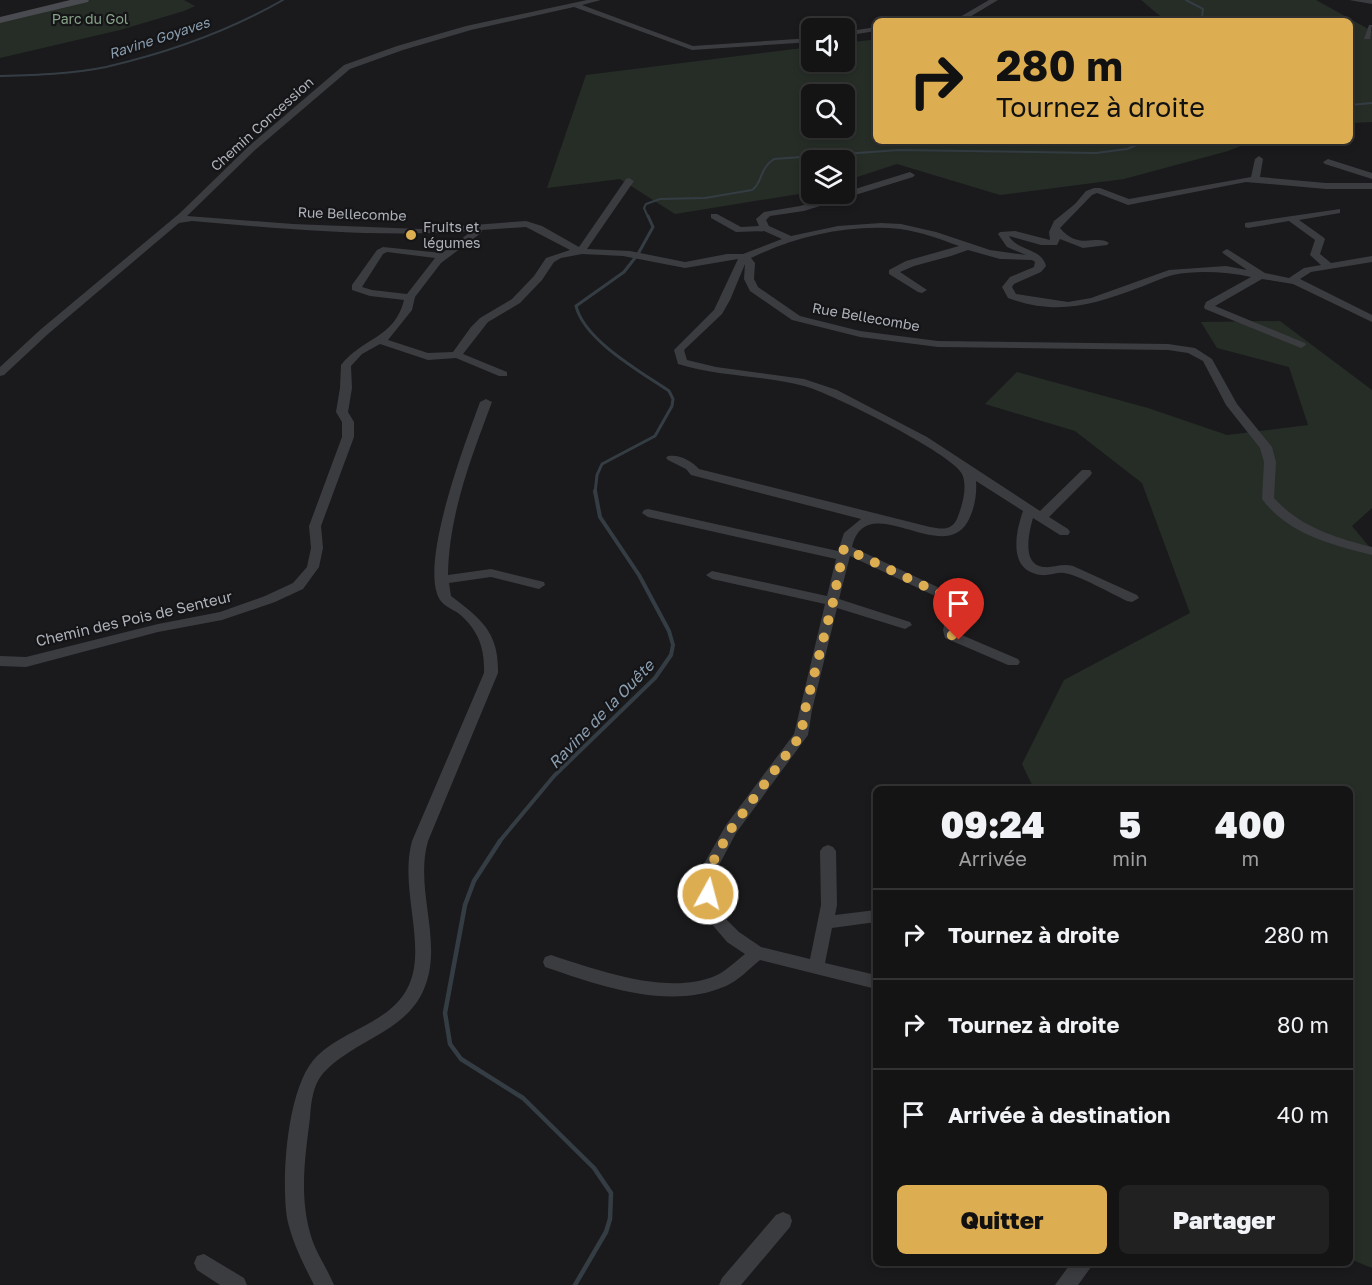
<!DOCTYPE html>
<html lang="fr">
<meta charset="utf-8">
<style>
body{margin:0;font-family:"Golos Text",sans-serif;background:#212122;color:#f1f3f6;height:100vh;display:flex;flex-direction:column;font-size:22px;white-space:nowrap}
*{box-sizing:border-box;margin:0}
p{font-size:20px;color:#9d9ea0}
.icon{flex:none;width:33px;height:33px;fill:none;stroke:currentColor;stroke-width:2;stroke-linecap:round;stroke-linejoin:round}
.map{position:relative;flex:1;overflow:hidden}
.drawer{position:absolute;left:873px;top:786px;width:480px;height:480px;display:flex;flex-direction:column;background:#141415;border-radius:9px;box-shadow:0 3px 9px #0003,0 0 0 2px #333334}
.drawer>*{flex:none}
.hud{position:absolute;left:873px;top:18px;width:480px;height:126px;border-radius:9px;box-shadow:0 3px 9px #0003,0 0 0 2px #333334;background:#ddae51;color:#111;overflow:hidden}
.buttons{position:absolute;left:801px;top:18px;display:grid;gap:12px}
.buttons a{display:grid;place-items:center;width:54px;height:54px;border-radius:9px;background:#141415;box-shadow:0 3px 9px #0003,0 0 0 2px #333334;font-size:30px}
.pin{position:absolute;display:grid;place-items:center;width:51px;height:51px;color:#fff;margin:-62px -26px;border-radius:50% 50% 50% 0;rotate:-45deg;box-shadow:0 0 6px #0007}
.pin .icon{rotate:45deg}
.me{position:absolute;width:66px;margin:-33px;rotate:7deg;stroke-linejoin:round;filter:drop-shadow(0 0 4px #0008)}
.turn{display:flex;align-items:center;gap:21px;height:126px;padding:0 24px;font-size:27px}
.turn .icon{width:78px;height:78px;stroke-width:2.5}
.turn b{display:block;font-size:42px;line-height:51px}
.eta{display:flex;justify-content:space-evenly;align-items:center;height:102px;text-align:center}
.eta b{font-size:36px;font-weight:800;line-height:42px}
.primary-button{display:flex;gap:12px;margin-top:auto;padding:12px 24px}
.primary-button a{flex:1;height:69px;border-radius:9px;background:#ddae51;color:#111;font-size:24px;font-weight:800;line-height:69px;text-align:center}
.primary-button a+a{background:#212122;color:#f1f3f6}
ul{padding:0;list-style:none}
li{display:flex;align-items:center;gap:18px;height:90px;padding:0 24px;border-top:2px solid #333334}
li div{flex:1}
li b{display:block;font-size:22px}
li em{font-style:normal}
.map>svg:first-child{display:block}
</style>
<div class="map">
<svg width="1372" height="1285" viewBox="0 0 1372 1285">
<rect width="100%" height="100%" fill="#1a1a1c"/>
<g fill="#262d27" fill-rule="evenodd">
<path d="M90,0H184L195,6L184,11L120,30L0,58V22Z"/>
<path d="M1141,0H1316L1372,31V122L1350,123V21H1166Z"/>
<path d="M870,40L876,41V141H1253L1228,151L1124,179L1000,195L897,164L845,181L844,160H812L811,192L675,214L620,179L547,188L586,75L811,47L812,62H844L845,43ZM812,94H844V128H812Z"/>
<path d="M1280,321L1372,390V508L1352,526L1372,550V1268L1350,1259V789H1034L1022,764L1064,680L1190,613L1142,483L1075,431L985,404L1017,372L1148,408L1227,435L1308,425L1289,367L1217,348L1201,322Z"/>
</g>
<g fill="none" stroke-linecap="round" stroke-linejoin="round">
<g stroke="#353d44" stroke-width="2">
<path d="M1186,0L1203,9L1202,17L1198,21"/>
<path d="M0,76C35,75 72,74 106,67C167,53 229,31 283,0"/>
<path d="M1350,105L1372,103"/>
<path d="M648,217L644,208L646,204L660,199L705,198L752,190C763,183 758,170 774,159L899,150L1096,153L1127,149L1146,141"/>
</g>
<path stroke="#353d44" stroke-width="3" d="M595,493L597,475L602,464L655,436L672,406L673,399L669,391C641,372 584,340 576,306L624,272L638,254L653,227L648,216"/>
<path stroke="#353d44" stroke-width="4" d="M499,842L554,776L655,678L671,655L673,645L669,631L639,575L600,517L595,491"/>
<path stroke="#353d44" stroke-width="4.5" d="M500,841L474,881L465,905L445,1013L450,1044L461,1059L523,1098L594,1168L611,1193L610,1219L606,1232L575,1285"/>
<g fill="#3b3c40" fill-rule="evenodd">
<path d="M587,0H601L582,5L693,46L812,38V42L692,50L574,7L471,30L403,50L350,69L255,150L187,216L293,224L420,229L526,221L542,226L579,247L626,179L629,178L634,181L587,249L630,251L685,262L727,254H743L782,239L764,231L736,232L711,218V214H717L741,227L759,226L756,219L764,212L800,206L910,172L915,175L913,177L804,211L770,216L766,220L769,226L791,236L838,226L881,223L901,224L936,232L990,250L1026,255L1007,247L998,234L1000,232L1015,231L1050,240L1049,232L1054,221L1075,204L1086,191L1094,188H1100L1129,199L1251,177L1255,159L1259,156L1263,159L1260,177L1326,183H1372V189H1326L1246,182L1128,205L1097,193L1092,195L1060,228C1079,251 1096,234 1109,243L1107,245L1083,248L1060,239L1057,245H1041L1009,236C1017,251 1042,248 1046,266L1041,272L1014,284L1012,287L1016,294L1068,302L1091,298L1169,270L1226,266L1247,270L1224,254L1222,252L1227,249L1265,273L1289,278L1304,268L1321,265L1310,255L1315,240L1289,221L1248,228L1245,227V223L1340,209V213L1299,220L1323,237L1325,239L1320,254L1331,263L1372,256V262L1311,272L1300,279L1372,315V322L1293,284L1262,279L1215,306L1305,343L1306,345L1301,348L1205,309L1204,307L1206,302L1251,277C1226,272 1198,270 1173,275C1161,278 1149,284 1138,288C1093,305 1056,316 1008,298L1002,287L1010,277L1034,267L1035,262L1032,260L1000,259L968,250L951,256L914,266L900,272L927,290L922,293L918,292L889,274V270L906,261L959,246C940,239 921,232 900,229C850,224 796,236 751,258L755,263L754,279L758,287L800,316L860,331L938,341L1168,344L1195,348L1212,359L1237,404L1272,447L1276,462L1274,498C1300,527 1336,538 1372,547V555C1332,545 1288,534 1262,499L1264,462L1260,448L1226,405L1203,361L1188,353L1168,350L938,347L860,337L792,320L750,291L744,279L745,264L730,300L722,314L684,350L687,360L716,367L804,379L837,390L927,437L1040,511L1082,470H1090L1092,473L1090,476L1049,517L1068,529L1070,532L1068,535H1060L1033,518C1029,532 1021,565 1044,567C1054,568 1062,563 1073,566L1137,595L1139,598L1132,602L1127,601C1114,595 1077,574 1064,573C1057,572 1049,576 1041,575C1008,571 1015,534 1023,511L976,481C977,493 975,506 970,517C947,572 867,485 852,547L961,598L963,610L957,633L1018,659L1020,662L1018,665H1008L945,638L943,630L950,603L850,556L839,599L910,622L912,625L905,629L837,608L812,710L808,735L736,833L717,869L716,895L725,918L739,932L761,947L810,959L821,905L820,851L823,847L828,845L833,847L836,851L837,905L835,915L876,910V922L832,928L825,963L876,975V989L760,960C749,969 739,980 726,986C669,1011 601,986 545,967L543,962L545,957L551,955C597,970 668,996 715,976C726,971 736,961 745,954L727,942L710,922L700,895L701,869L726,825L794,734L825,604L712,579L706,575L712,571L827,596L836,559L648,517L642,513L644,510L648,509L838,551L844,533L861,519L691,475L686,469L668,460L666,458L668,456C679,454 692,461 699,469L930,527C942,529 951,531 957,519C962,506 968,487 962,474C953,454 829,392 804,386C762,375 720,377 678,364L674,350L714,310L738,259L685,268L623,256L582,254L561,258L554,262L542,280L520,303L488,322L463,354L507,372V376H499L456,358L428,360L380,344L362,354L351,366L352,388L348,412L354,422V437L321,526L323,548L319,567L303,589L275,602L222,620L158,632L26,667L0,666V656L26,657L158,624L220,612L265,596L293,583L307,567L311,548L309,526L342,437V422L336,412L340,388L341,365C362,338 395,338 404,300L370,296L352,290V285L377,250L383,247L442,253L472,231C378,238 285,229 192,221L179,223L48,334L4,375L0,376V367L40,330L180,213L249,146L344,65L397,46L466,26ZM526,227L570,250L546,258L534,276L512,299L480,318L471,327L453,352L428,353L388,340L412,310L415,297L441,263L481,233L482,230ZM387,252L435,258L407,294L372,290L362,287L383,254Z"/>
<path d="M989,0H998L963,21H953Z"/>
<path d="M1349,0H1372V4Z"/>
<path d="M1369,25H1372L1370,39H1364Z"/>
<path d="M876,27V31L844,36V32Z"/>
<path d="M1328,159L1372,173V179L1325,164L1323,162Z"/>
<path d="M486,399L492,402C471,458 449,514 448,575L491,569L544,582L545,585L539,589L491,577L449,583L451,596C481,619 499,632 498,673L428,841C414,890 444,942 424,989C409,1025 371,1036 342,1057C333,1063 325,1070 319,1079C312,1091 311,1105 310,1118C305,1157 299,1197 311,1236C316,1253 327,1268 334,1285H314C303,1263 292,1242 287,1218C281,1178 287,1085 317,1056C344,1029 392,1023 409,985C427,945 399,888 412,841L484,673C485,648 478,629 458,613C452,609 444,606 440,600C418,565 466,441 480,402Z"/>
<path d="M783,1212L790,1215L792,1221L790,1227L741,1285H719L722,1278L776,1215Z"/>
<path d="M204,1254L244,1278L247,1285H220L197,1270L194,1263L197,1256Z"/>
<path d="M1071,1263H1094L1078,1285H1055Z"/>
</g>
<path fill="#4a4b50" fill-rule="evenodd" d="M70,0H89L88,2L0,23V17Z"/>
</g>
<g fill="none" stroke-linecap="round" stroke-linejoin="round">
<path stroke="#ddae51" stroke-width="10" stroke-dasharray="0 18" d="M708,894L709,869L731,829L801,735L805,710L833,602L844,548L956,601C959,613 949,622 950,634L959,640"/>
</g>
<circle fill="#ddae51" stroke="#151517" stroke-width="2" cx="411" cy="235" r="6"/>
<g text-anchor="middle" stroke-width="4.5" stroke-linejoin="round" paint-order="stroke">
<g font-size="14" fill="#88a289" stroke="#151517">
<text x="90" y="24">Parc du Gol</text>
</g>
<g font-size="14" font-style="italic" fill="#8a9eb0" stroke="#151517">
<text transform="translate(159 38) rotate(-18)" y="5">Ravine Goyaves</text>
</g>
<g font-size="14" fill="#aeb2ba" stroke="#151517">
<text transform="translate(262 124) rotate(-42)" y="5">Chemin Concession</text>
<text transform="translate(352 214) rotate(2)" y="5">Rue Bellecombe</text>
<text transform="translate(866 317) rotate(10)" y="5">Rue Bellecombe</text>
</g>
<g font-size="14" fill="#aeb2ba" stroke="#151517" text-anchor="start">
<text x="423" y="232">Fruits et<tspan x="423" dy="16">légumes</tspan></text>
</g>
<g font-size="15" fill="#aeb2ba" stroke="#151517">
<text transform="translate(134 619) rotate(-13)" y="5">Chemin des Pois de Senteur</text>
</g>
<g font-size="16" font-style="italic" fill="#8a9eb0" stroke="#151517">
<text transform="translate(601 714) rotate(-46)" y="6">Ravine de la Ouête</text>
</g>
</g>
</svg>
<div class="buttons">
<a><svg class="icon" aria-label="sound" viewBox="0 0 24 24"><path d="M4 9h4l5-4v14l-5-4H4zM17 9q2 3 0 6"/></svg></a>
<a><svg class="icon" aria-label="search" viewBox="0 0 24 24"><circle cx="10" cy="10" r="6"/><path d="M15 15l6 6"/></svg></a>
<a><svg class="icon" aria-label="layers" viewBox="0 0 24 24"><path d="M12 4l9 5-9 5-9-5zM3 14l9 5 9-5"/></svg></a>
</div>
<div class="pin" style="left:959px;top:640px;background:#d93025"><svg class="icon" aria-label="arrive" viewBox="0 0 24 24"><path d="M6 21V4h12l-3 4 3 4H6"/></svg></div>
<svg class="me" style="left:708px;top:894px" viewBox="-20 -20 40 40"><circle r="17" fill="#ddae51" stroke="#fff" stroke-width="3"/><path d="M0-11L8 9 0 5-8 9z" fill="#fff"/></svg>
<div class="hud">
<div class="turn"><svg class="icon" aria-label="right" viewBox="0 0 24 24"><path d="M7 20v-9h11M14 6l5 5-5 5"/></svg><div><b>280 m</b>Tournez à droite</div></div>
</div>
<section class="drawer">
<div class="eta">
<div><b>09:24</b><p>Arrivée</p></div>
<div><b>5</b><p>min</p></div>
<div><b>400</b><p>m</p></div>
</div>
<ul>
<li><svg class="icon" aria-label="right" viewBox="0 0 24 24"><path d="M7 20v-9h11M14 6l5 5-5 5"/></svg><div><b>Tournez à droite</b></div><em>280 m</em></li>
<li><svg class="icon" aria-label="right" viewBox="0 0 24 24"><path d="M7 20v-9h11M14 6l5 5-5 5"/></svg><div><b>Tournez à droite</b></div><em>80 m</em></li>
<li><svg class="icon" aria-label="arrive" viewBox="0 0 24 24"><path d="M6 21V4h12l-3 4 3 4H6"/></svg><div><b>Arrivée à destination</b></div><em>40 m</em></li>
</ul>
<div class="primary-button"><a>Quitter</a><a>Partager</a></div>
</section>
</div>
